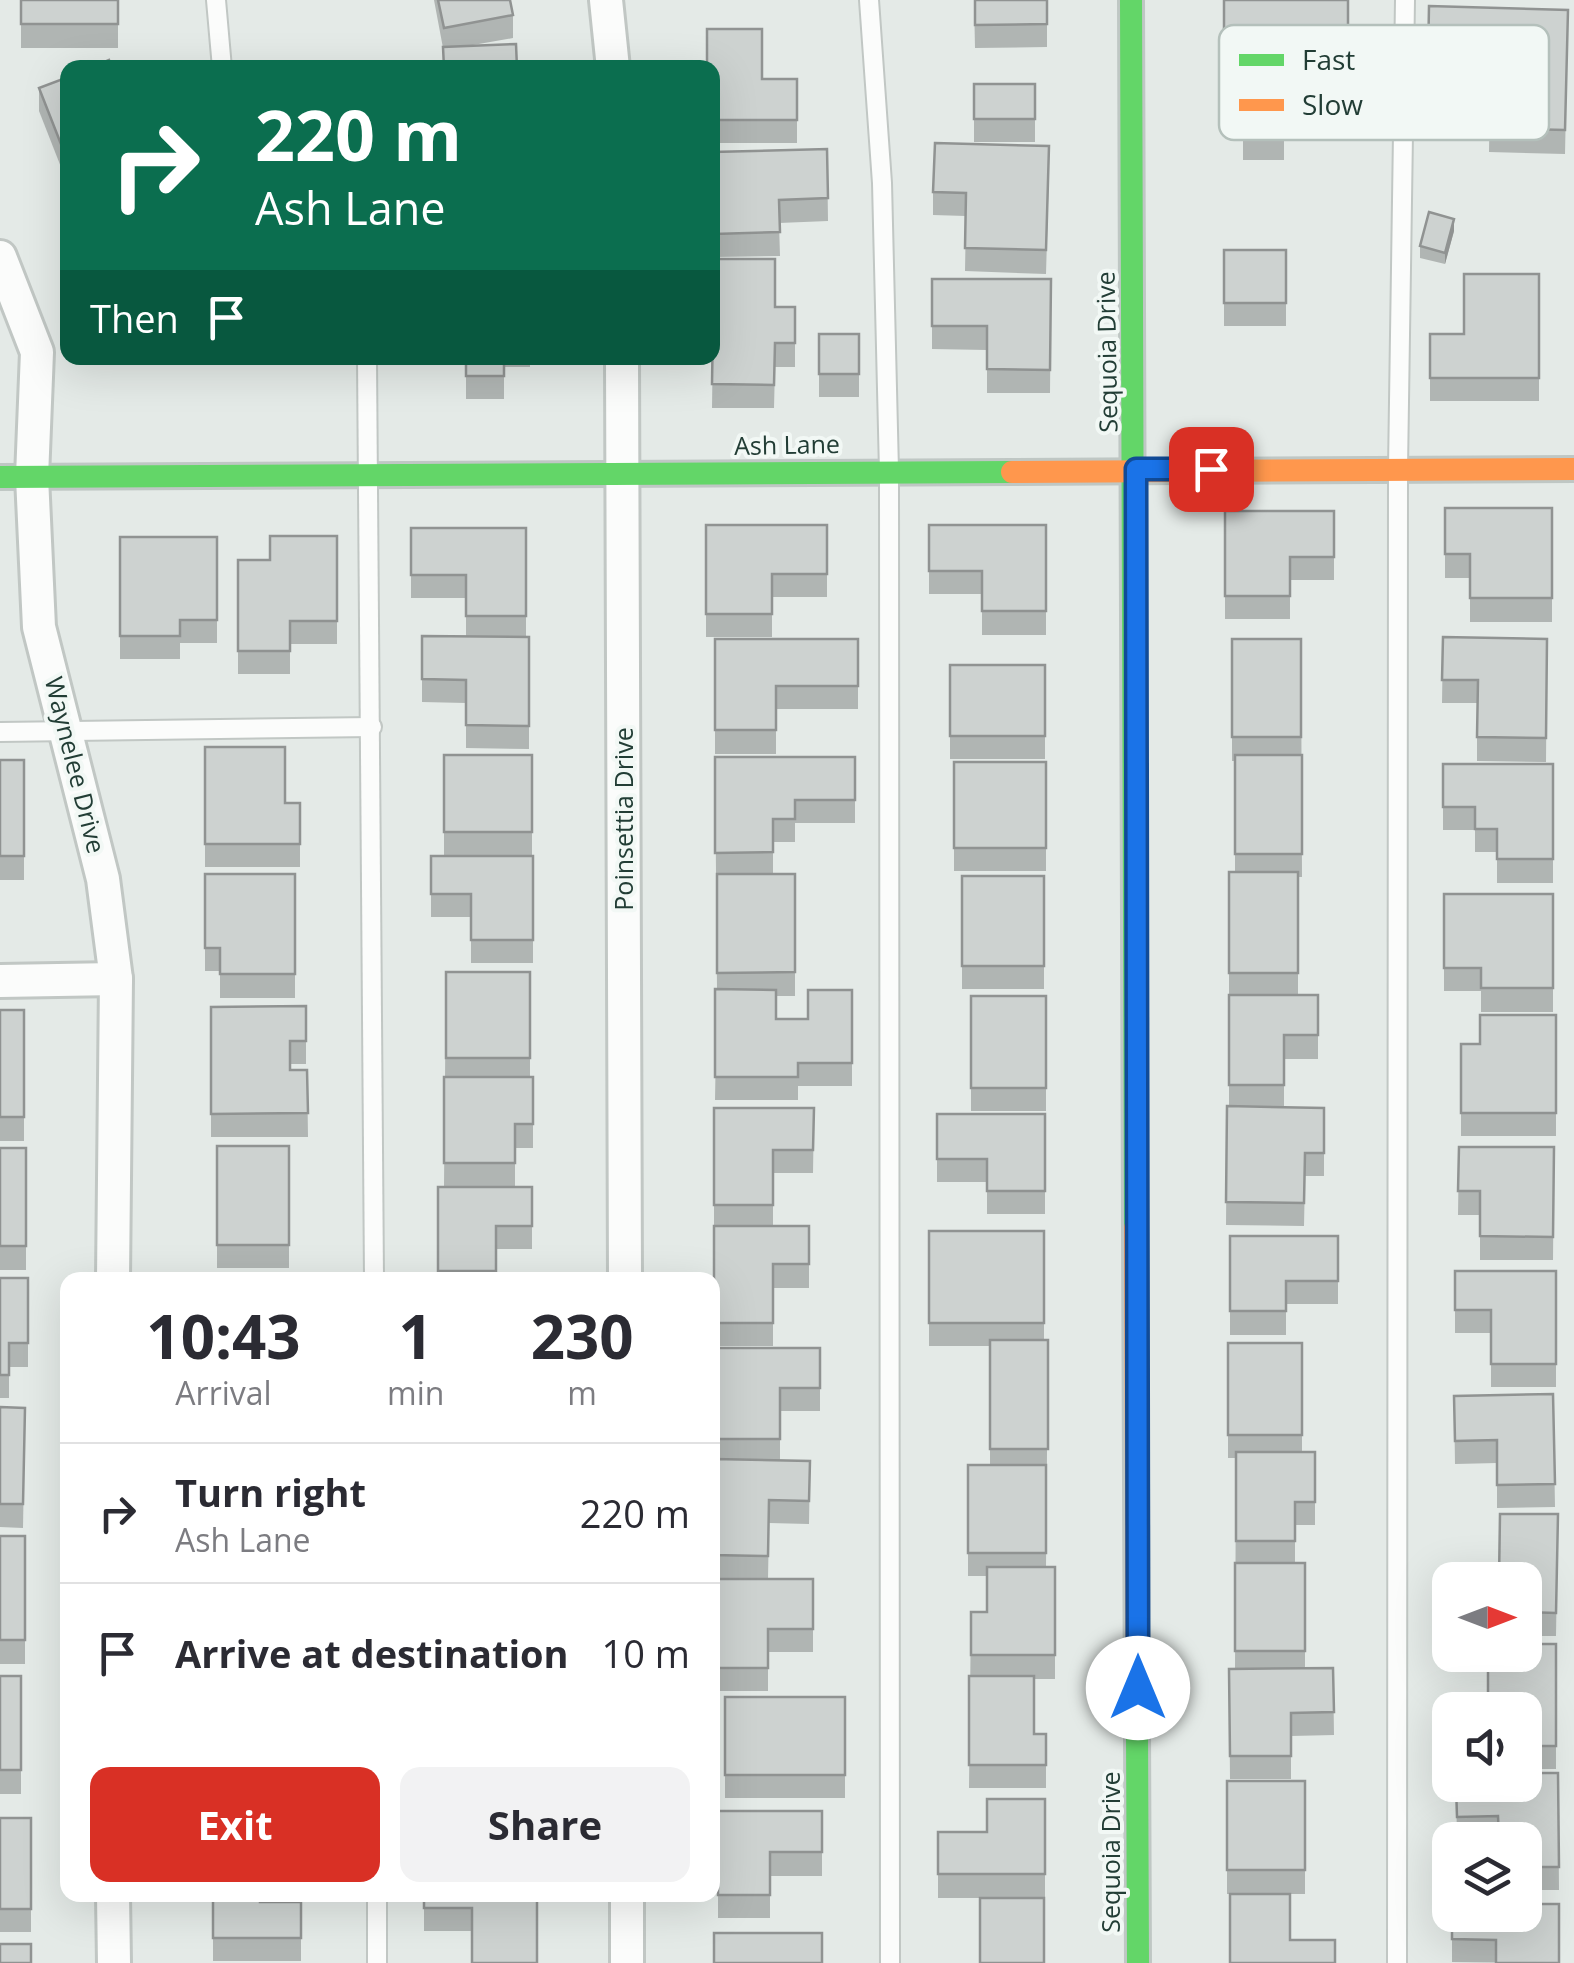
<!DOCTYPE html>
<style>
body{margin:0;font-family:"Open Sans",sans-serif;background:#f2f2f3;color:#2b2b33;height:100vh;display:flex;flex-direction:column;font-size:38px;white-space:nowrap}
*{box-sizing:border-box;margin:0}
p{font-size:32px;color:#7c7c81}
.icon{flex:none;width:55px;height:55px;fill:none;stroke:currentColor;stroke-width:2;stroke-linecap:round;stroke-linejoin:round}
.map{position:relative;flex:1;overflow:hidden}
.drawer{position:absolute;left:60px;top:1272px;width:660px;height:630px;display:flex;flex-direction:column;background:#fff;border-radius:20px;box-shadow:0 10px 40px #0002}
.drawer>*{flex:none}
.hud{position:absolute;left:60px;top:60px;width:660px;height:305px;border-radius:20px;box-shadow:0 10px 40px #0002;background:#0b6e4f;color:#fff;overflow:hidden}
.needle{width:65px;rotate:90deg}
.fabs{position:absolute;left:1432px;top:1562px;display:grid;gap:20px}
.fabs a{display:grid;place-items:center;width:110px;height:110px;border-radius:20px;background:#fff;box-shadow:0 10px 40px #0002;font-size:50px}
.pin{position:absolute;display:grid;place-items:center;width:85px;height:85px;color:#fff;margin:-42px;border-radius:20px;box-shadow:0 5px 15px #0006}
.me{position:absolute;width:110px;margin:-55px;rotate:0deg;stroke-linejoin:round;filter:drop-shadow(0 0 8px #0008)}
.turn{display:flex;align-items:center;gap:35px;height:210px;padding:0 30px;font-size:45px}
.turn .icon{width:130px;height:130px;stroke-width:2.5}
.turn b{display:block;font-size:70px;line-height:85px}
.then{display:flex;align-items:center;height:95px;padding:0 30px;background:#0003;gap:20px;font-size:38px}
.eta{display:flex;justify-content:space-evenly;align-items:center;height:170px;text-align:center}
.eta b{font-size:60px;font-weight:700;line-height:70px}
.primary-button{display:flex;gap:20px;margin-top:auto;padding:20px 30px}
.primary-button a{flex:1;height:115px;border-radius:20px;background:#d93025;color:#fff;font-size:40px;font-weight:700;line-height:115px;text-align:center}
.primary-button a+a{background:#f2f2f3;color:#2b2b33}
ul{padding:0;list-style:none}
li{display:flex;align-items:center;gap:30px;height:140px;padding:0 30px;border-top:2px solid #e1e1e2}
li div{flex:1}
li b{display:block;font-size:38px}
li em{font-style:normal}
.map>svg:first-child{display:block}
</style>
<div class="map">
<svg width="1574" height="1963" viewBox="0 0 1574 1963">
<rect width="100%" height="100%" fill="#e4eae7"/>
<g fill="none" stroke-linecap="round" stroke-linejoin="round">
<defs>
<g id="lane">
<path d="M216,0L222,68"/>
<path d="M869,0L882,183L889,471L890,1963"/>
<path d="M367,358L374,1280"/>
<path d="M0,732L372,727"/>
<path d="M377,1895V1963"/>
<path d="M1397,1963L1398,469L1405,0"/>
</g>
<g id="street">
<path d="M606,0L613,68"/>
<path d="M0,257L37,352L32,477L39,627L103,879L116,979L113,1280"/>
<path d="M622,358L625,1280"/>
<path d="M0,981L116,979"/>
<path d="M113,1895L114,1963"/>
<path d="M627,1895V1963"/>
</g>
<g id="fast">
<path d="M1131,0L1135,1228"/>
<path d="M0,477L1012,472"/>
<path d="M1137,1729L1138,1963"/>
</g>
<g id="slow">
<path d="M1012,472L1574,469"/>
<path d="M1135,1228L1137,1729"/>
</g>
</defs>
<use href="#lane" stroke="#c1c7c4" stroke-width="22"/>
<use href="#street" stroke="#c1c7c4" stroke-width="38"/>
<use href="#fast" stroke="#bfc7c4" stroke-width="28"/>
<use href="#slow" stroke="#bfc7c4" stroke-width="28"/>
<use href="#lane" stroke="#fbfcfb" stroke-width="18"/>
<use href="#street" stroke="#fbfcfb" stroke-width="32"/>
<use href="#fast" stroke="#63d668" stroke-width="22"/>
<use href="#slow" stroke="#ff974d" stroke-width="22"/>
</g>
<g fill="#b0b5b3">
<rect x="21" y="0" width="97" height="48"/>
<path d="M434,0H510L513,15V38L473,45L517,68H443V48Z"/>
<path d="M974,0H1047V47L975,48Z"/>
<path d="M1224,0H1348V53H1284V160H1243V117H1224Z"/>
<path d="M1429,6L1568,10L1565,154L1489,152L1490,86L1428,84Z"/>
<path d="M712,68L762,79H797V143H712Z"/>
<path d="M68,77V185L39,111V88Z"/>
<rect x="974" y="84" width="61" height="58"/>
<path d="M827,149L828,221L779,223L780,256L714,257L712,222Z"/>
<path d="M1049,170L1046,274L965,271L966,216L933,215V192Z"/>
<path d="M1454,231L1445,264L1420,258V246Z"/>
<rect x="1224" y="250" width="62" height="76"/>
<path d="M714,259L775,307L795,331V367H775L774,408H712Z"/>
<path d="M1539,274V401H1430V334H1464Z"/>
<path d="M932,279H1051L1050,393H987V350L932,349Z"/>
<rect x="819" y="334" width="40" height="63"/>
<rect x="111" y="358" width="98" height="3"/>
<rect x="238" y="358" width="95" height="2"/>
<path d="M466,358H530V367H504V399H466Z"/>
<path d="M1445,508H1552V622H1470V578H1445Z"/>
<path d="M1225,511H1334V580H1290V619H1225Z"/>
<path d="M706,525H827V597H772V637H706Z"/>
<path d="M929,525H1046V635H982V594H929Z"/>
<path d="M411,528H526V637H529V749L466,748V703L422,702V636L466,637V598H411Z"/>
<path d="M337,536V644H290V674H238V560H270Z"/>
<path d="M120,537H217V643H180V659H120Z"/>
<path d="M1443,637L1547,639L1546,762L1477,761V703H1442Z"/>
<path d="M715,639H858V709H776V754H715Z"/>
<path d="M1232,639H1301L1302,877H1298V995H1318V1059H1284V1107L1324,1108V1176H1305L1304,1226L1226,1225L1227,1106H1229V872H1235V761H1232Z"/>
<rect x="950" y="665" width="95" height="94"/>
<path d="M205,747L285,803H300V867H205Z"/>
<rect x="444" y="755" width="88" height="100"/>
<path d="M715,757H855V823H795V842H773V874H795V996H776V1019H808L852,990V1086H798V1100H715L717,989Z"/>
<rect x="0" y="760" width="24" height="120"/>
<rect x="954" y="762" width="92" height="109"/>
<path d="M1443,764H1553V883H1497V852H1475V830H1443Z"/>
<path d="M431,856H533V963H471V917H431Z"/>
<path d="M205,874H295V998H220V971H205Z"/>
<rect x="962" y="876" width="82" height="113"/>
<path d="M1444,894H1553V1012H1481V991H1444Z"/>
<path d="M446,972H530V1077H533V1148H515V1186H444Z"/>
<rect x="971" y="996" width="75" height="115"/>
<path d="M306,1006V1064H290V1070H307L308,1137H211V1007Z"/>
<rect x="0" y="1010" width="24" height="131"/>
<path d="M1556,1015V1136H1461V1044H1480Z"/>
<path d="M814,1108L813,1173H773V1226H809V1288H773V1346H714V1205Z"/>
<path d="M937,1114H1045V1214H987V1182H937Z"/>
<rect x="217" y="1146" width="72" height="122"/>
<path d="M1459,1147H1554L1553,1260H1480V1215H1458Z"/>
<rect x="0" y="1148" width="26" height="122"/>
<path d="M438,1187H532V1249H496V1280H438Z"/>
<path d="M929,1231H1044V1340H1048L1046,1567H1055V1679H1034V1734H1046V1788H969L971,1612H987V1576H968V1465H990V1346H929Z"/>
<path d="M1230,1236H1338V1304H1286V1335H1230Z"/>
<path d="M1455,1271H1556V1387H1491V1333H1455Z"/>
<path d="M0,1278H28V1367H9V1398H0Z"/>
<path d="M1228,1343H1302V1452H1315V1525H1295V1563H1305V1668H1333L1334,1735L1291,1736V1779H1230L1229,1669H1235L1236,1458H1228Z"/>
<path d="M718,1348H820V1411H780V1460L810,1461L809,1524L769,1523L768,1579H813V1652H768V1691H712V1579H765L712,1578V1514L718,1459Z"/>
<path d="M1553,1394L1555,1507L1497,1508V1463L1455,1464L1454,1396Z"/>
<path d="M0,1407L25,1408L23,1528L0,1527Z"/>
<path d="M1558,1514L1556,1636H1525V1580Z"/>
<rect x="0" y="1536" width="25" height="128"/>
<path d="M1556,1644V1769H1525V1710L1488,1702Z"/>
<rect x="0" y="1676" width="21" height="118"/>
<rect x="725" y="1697" width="120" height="101"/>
<path d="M1558,1773L1559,1890H1525V1840H1457L1456,1785Z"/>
<rect x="1227" y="1781" width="78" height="113"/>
<path d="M1045,1799V1898H938V1832H987Z"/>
<path d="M718,1811H822V1876H770V1918H718Z"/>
<rect x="0" y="1818" width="31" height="114"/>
<path d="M213,1895L260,1902H301V1961H213Z"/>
<path d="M424,1895H537L472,1931H424Z"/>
<path d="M1452,1915L1559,1963L1452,1962Z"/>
</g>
<path fill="#909392" d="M1454,219V231L1445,264V253Z"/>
<g fill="#cdd2d0" stroke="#909392" stroke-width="2.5">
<rect x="21" y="0" width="97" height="24"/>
<path d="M438,0H510L513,15L444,28Z"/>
<path d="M975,0H1047V24L975,25Z"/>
<path d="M1224,0H1348V30H1284V137H1243V94H1224Z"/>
<path d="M1429,6L1568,10L1565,130L1489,128L1490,63L1428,61Z"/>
<path d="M707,29H762V79H797V120H712V68H707Z"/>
<path d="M516,44L517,68H444L443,47Z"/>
<path d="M109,60L112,68H91Z"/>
<path d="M68,77V162L39,88Z"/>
<rect x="974" y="84" width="61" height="35"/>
<path d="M935,143L1049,146L1046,250L965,248L966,193L933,192Z"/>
<path d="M827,149L828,198L779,200L780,232L714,234L712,152Z"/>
<path d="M1429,212L1454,219L1445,253L1420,246Z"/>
<rect x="1224" y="250" width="62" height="53"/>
<path d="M714,259H775V307H795V343H775L774,385L712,384Z"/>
<path d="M1464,274H1539V378H1430V334H1464Z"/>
<path d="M932,279H1051L1050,370L987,369V326H932Z"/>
<rect x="819" y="334" width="40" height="40"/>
<rect x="466" y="358" width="38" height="18"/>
<path d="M1445,508H1552V598H1470V554H1445Z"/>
<path d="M1225,511H1334V557H1290V596H1225Z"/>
<path d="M706,525H827V574H772V614H706Z"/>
<path d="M929,525H1046V611H982V571H929Z"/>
<path d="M411,528H526V616H466V575H411Z"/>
<path d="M270,536H337V621H290V651H238V560H270Z"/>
<path d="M120,537H217V620H180V636H120Z"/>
<path d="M422,636L529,637V726L466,725V680L422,679Z"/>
<path d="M1443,637L1547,639L1546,738L1477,737L1478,680H1442Z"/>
<path d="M715,639H858V686H776V730H715Z"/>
<rect x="1232" y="639" width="69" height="98"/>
<rect x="950" y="665" width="95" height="71"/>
<path d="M205,747H285V803H300V844H205Z"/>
<rect x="444" y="755" width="88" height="77"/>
<rect x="1235" y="755" width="67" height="99"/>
<path d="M715,757H855V800H795V819H773V852L715,853Z"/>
<rect x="0" y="760" width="24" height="96"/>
<rect x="954" y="762" width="92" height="86"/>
<path d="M1443,764H1553V859H1497V829H1475V807H1443Z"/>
<path d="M431,856H533V940H471V894H431Z"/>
<rect x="1229" y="872" width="69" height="101"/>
<path d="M205,874H295V974H220V948H205Z"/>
<path d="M717,874H795V972L717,973Z"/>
<rect x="962" y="876" width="82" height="90"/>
<path d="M1444,894H1553V988H1481V968H1444Z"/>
<rect x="446" y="972" width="84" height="86"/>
<path d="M715,989L776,990V1019H808V990H852V1063H798V1077H715Z"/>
<path d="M1229,995H1318V1035H1284V1085H1229Z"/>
<rect x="971" y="996" width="75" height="92"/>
<path d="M306,1006V1041H290V1070H307L308,1113L211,1114V1007Z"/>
<rect x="0" y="1010" width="24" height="107"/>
<path d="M1480,1015H1556V1113H1461V1044H1480Z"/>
<path d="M444,1077H533V1124H515V1163H444Z"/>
<path d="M1227,1106L1324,1108V1153H1305L1304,1203L1226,1202Z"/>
<path d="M714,1108H814L813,1150H773V1205H714Z"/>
<path d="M937,1114H1045V1191H987V1159H937Z"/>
<rect x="217" y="1146" width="72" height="99"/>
<path d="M1459,1147H1554L1553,1237L1480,1236V1191H1458Z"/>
<rect x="0" y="1148" width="26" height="98"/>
<path d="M438,1187H532V1226H496V1271H438Z"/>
<path d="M714,1226H809V1264H773V1323H714Z"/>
<rect x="929" y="1231" width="115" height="92"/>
<path d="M1230,1236H1338V1281H1286V1311H1230Z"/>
<path d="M1455,1271H1556V1364H1491V1310H1455Z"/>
<rect x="211" y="1275" width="104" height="5"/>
<path d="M0,1278H28V1343H9V1375H0Z"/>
<rect x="990" y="1340" width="58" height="109"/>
<rect x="1228" y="1343" width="74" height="92"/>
<path d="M718,1348H820V1388H780V1439H718Z"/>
<path d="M1553,1394L1555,1484L1497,1485V1440L1455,1441L1454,1396Z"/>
<path d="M0,1407L25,1408L23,1504H0Z"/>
<path d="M1236,1452H1315V1502H1295V1541H1236Z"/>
<path d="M714,1459L810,1461L809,1501L769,1500L768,1556L712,1555Z"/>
<rect x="968" y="1465" width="78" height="88"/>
<path d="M1500,1514H1558L1556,1613L1525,1612V1580H1499Z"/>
<rect x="0" y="1536" width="25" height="104"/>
<rect x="1235" y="1563" width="70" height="88"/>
<path d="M987,1567H1055V1655H971V1612H987Z"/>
<path d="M712,1579H813V1629H768V1668H712Z"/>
<path d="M1525,1644H1556V1746H1525V1710H1458V1702H1488V1655H1525Z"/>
<path d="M1333,1668L1334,1712L1291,1713V1756H1230L1229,1669Z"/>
<rect x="0" y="1676" width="21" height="94"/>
<path d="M969,1676H1034V1734H1046V1765H969Z"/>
<rect x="725" y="1697" width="120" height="78"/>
<path d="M1525,1773H1558L1559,1867H1525V1840H1499L1498,1816L1457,1817L1456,1785H1525Z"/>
<rect x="1227" y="1781" width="78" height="89"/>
<path d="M987,1799H1045V1874H938V1832H987Z"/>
<path d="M718,1811H822V1852H770V1895H718Z"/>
<rect x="0" y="1818" width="31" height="91"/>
<path d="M1230,1894H1290V1940H1335V1963H1230Z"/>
<path d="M213,1895H260V1902H301V1938H213Z"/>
<path d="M424,1895H537V1963H472V1908H424Z"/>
<rect x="980" y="1898" width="64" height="65"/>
<path d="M1525,1904H1559V1963H1496V1940L1452,1939V1915H1525Z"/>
<rect x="714" y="1933" width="108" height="30"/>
<rect x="0" y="1944" width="31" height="19"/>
</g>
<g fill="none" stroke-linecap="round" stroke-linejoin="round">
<defs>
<path id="route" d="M1138,1688L1136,469H1211"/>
</defs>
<use href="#route" stroke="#114b97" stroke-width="25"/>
<use href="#route" stroke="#1a73e8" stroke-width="18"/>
</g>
<g text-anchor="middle" stroke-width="8" stroke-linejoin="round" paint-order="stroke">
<g font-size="25" fill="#223d35" stroke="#f2f8f5">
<text transform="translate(1107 352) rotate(-91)" y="9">Sequoia Drive</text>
<text transform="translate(787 445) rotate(-1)" y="9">Ash Lane</text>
<text transform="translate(75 765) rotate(76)" y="9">Waynelee Drive</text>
<text transform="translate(624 819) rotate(-90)" y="9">Poinsettia Drive</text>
<text transform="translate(1111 1852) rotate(-90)" y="9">Sequoia Drive</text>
</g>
</g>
<rect x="1219" y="25" width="330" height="115" rx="15" fill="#f2f8f5" stroke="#b4c0bb" stroke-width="2.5"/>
<rect x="1239" y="54" width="45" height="12" fill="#63d668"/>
<rect x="1239" y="99" width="45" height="12" fill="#ff974d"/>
<g font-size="28" fill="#223d35">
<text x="1302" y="70">Fast</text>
<text x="1302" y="115">Slow</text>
</g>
</svg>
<div class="fabs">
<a><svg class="needle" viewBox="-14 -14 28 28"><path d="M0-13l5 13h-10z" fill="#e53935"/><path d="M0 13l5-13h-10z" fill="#7c7c81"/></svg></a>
<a><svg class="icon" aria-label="sound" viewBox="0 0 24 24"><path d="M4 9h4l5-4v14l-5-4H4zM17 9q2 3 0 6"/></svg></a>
<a><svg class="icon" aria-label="layers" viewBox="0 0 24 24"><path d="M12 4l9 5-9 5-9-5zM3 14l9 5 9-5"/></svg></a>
</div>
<div class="pin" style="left:1211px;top:469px;background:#d93025"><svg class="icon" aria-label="arrive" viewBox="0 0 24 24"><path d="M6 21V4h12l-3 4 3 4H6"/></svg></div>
<svg class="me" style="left:1138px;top:1688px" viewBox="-20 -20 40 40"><circle r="19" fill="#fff"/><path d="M0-13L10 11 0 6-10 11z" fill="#1a73e8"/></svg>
<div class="hud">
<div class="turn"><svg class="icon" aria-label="right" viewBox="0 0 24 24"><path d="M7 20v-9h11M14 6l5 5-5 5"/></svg><div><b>220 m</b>Ash Lane</div></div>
<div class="then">Then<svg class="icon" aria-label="arrive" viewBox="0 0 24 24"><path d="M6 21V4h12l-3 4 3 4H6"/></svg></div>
</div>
<section class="drawer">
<div class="eta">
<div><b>10:43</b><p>Arrival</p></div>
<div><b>1</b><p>min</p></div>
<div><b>230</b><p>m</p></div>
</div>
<ul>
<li><svg class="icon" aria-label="right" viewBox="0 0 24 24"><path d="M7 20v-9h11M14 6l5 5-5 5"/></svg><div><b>Turn right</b><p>Ash Lane</p></div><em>220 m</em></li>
<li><svg class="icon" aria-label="arrive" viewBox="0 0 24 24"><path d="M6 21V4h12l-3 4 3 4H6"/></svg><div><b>Arrive at destination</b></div><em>10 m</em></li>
</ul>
<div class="primary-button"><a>Exit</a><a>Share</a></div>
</section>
</div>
